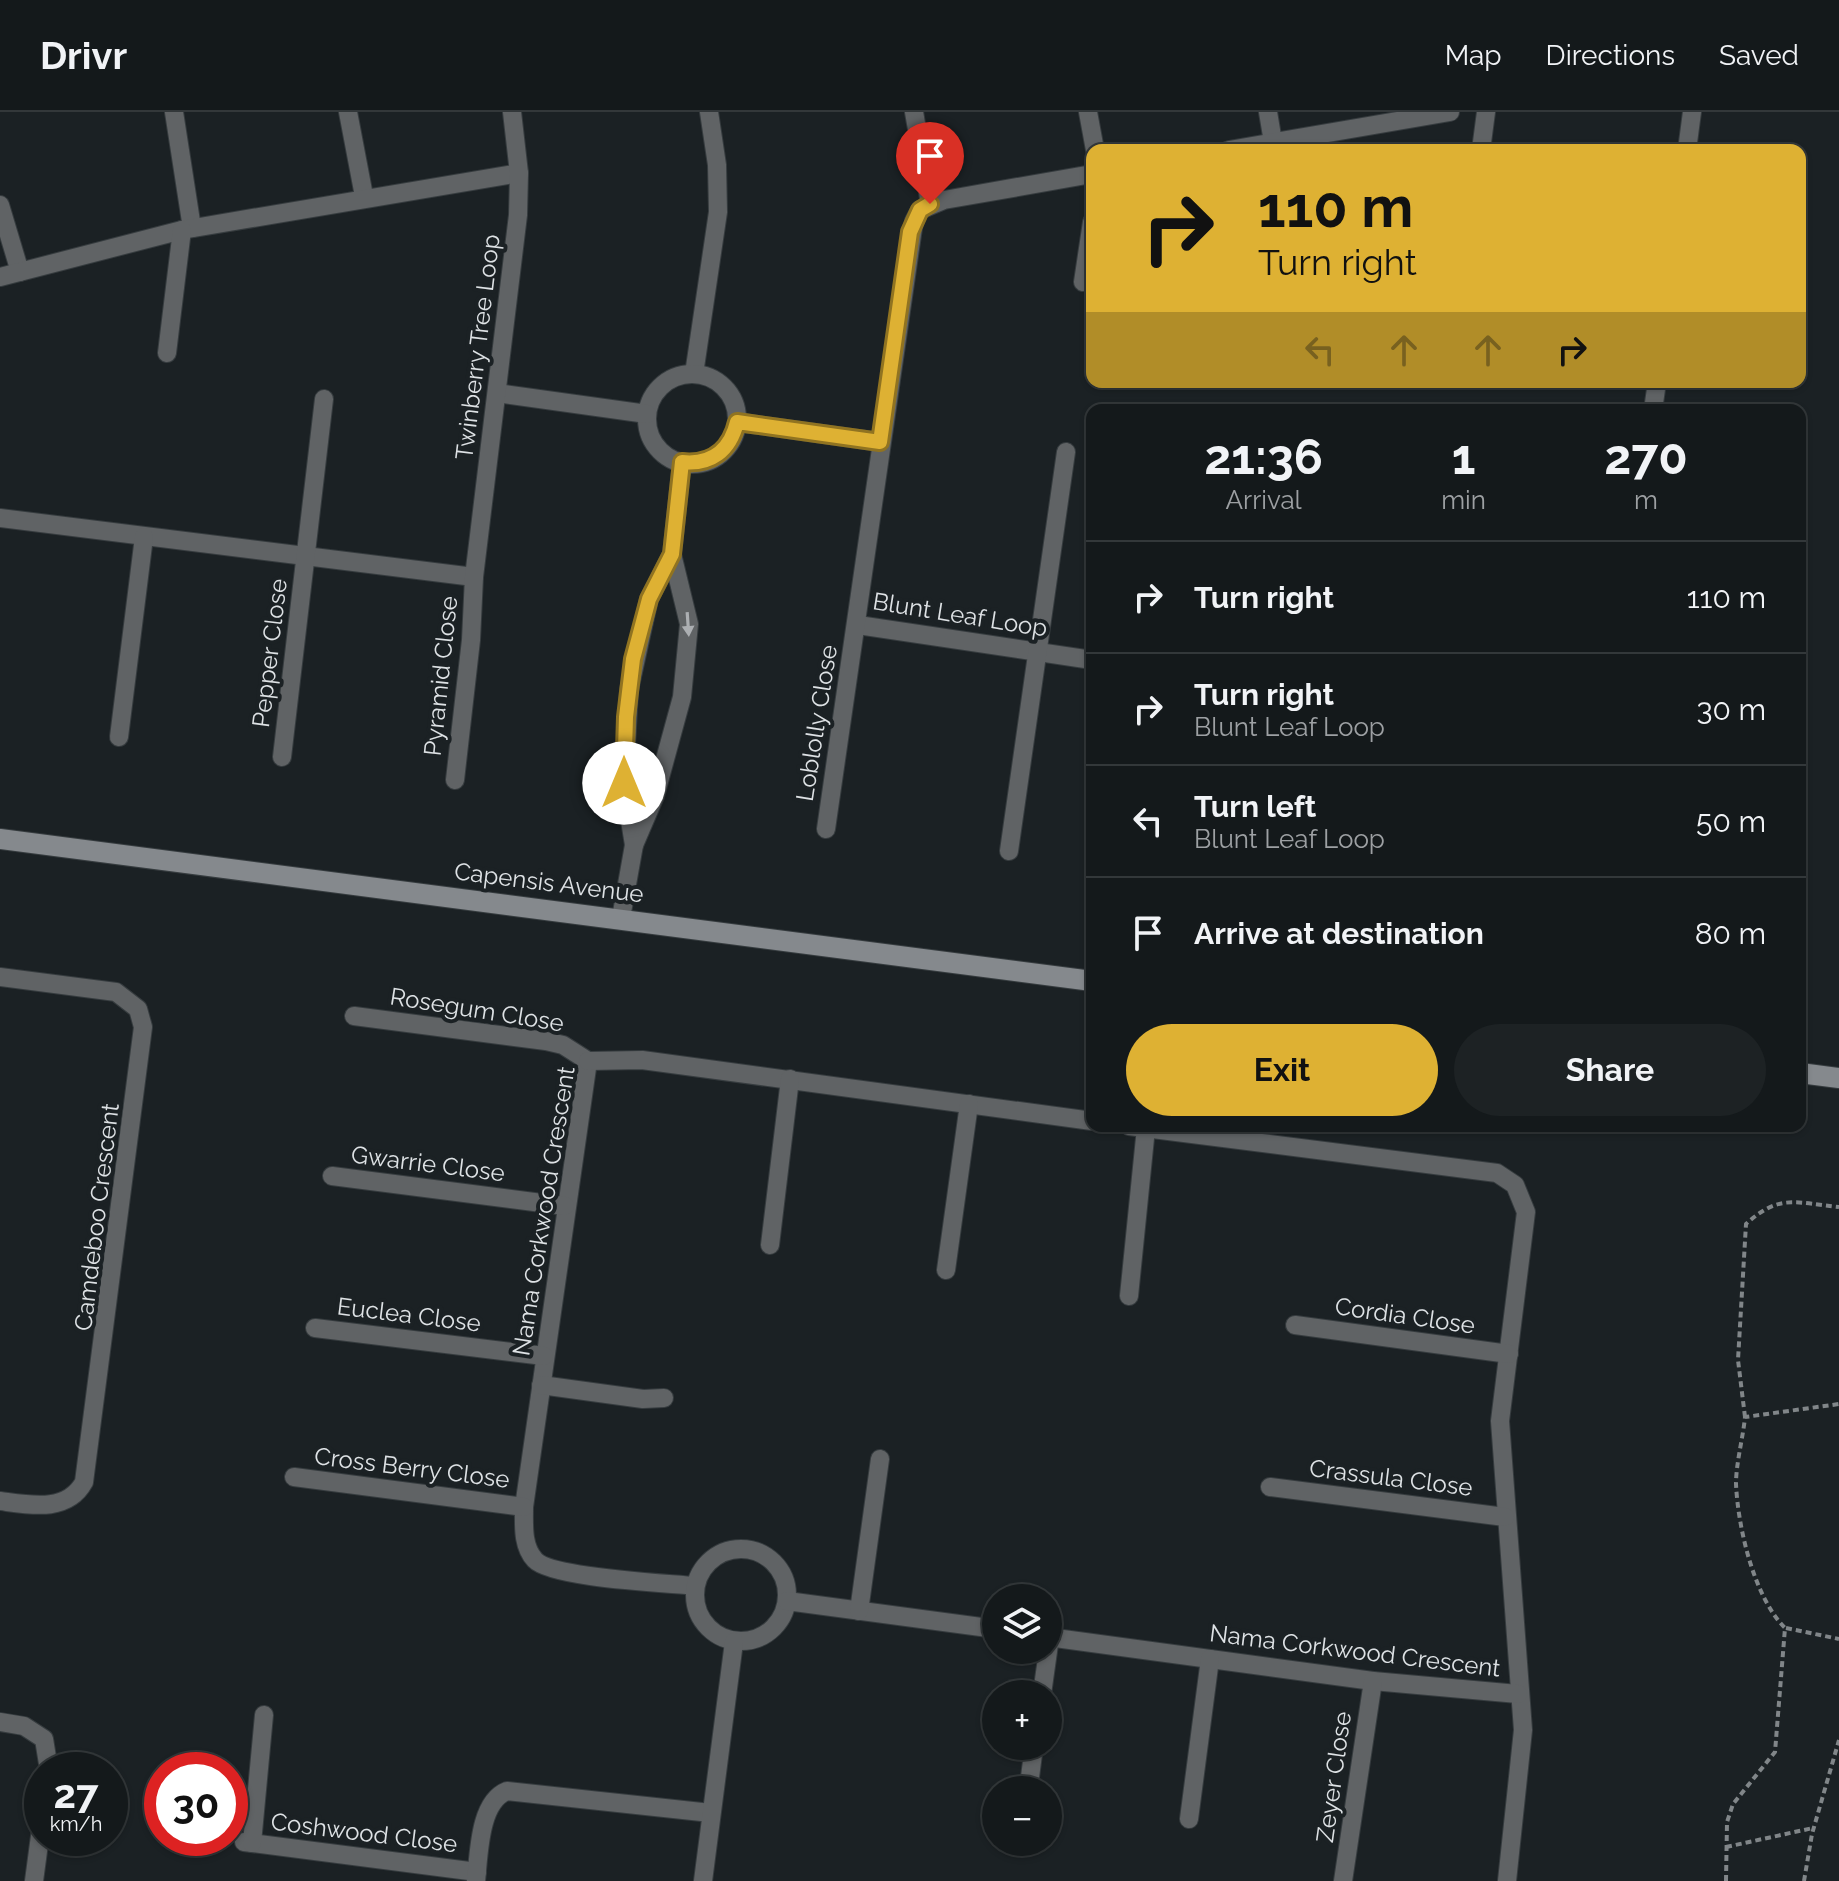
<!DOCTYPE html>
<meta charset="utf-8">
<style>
body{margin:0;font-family:Raleway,sans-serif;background:#1d2224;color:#f1f3f6;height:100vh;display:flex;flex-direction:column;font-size:30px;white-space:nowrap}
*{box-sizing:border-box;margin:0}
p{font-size:26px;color:#9da0a3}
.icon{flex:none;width:44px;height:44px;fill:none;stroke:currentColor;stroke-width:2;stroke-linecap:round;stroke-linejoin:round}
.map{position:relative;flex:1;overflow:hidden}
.details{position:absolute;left:1086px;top:292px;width:720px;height:728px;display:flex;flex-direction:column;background:#14191b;border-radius:16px;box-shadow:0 2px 6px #0004,0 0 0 2px #33383a}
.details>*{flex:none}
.hud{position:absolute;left:1086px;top:32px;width:720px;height:244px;border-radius:16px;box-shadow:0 2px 6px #0004,0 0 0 2px #33383a;background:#deb133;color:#111;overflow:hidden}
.fabs{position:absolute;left:982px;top:1472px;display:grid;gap:16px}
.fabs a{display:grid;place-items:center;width:80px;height:80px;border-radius:50%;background:#14191b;box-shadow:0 2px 6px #0004,0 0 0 2px #33383a;font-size:40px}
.speed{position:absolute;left:24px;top:1640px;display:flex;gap:16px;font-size:40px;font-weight:700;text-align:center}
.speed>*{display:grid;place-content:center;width:104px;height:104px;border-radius:50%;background:#14191b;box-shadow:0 2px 6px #0004,0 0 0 2px #33383a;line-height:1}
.speed small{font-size:20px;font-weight:400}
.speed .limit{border:12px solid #d22;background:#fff;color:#111}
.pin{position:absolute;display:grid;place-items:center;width:68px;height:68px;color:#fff;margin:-82px -34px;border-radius:50% 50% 50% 0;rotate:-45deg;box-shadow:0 0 8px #0007}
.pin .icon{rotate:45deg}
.me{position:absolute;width:88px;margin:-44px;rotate:0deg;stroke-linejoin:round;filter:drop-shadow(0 0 6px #0008)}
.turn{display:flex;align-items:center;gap:28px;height:168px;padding:0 40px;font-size:36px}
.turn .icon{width:104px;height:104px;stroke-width:2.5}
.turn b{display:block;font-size:56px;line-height:68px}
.lanes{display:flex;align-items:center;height:76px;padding:0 40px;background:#0003;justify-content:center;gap:40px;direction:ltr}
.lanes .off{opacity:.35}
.eta{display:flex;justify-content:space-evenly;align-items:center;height:136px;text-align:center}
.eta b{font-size:48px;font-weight:700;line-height:56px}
.primary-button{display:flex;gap:16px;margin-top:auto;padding:16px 40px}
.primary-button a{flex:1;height:92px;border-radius:48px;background:#deb133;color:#111;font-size:32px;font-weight:700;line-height:92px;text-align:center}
.primary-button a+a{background:#1d2224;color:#f1f3f6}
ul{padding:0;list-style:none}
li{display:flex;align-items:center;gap:24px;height:112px;padding:0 40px;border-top:2px solid #33383a}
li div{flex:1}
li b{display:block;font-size:30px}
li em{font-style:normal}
header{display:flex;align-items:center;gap:48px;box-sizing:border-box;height:112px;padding:0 40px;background:#14191b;border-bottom:2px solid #33383a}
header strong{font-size:38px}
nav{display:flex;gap:44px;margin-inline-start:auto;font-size:28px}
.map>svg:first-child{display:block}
</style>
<header>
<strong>Drivr</strong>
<nav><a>Map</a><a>Directions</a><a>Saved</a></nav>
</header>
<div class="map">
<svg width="1839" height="1769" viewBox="0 0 1839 1769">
<rect width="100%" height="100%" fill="#1b2124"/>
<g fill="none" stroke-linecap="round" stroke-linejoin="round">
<defs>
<g id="street">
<path d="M174,0L192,116"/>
<path d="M348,0L364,84"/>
<path d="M914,0L930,92"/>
<path d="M1088,0L1095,38"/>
<path d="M1268,0L1273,30"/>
<path d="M1229,38L1450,0"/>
<path d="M1481,38L1486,0"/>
<path d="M1687,38L1692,0"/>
<path d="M0,93L20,160"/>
<path d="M0,165L182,118L519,61"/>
<path d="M1083,170L1092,110"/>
<path d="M167,241L182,118"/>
<path d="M694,262L718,100L717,53L709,0"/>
<circle cx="692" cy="307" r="45"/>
<path d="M497,281L647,302"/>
<path d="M1653,298L1657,270"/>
<path d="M737,310L880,330"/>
<path d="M0,406L474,465"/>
<path d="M858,513L1092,548"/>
<path d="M119,625L144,425"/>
<path d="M282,645L324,287"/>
<path d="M455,668L471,528L474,465L518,103L519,61L512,0"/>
<path d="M826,717L914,109L920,98L944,88L1092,62"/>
<path d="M634,733L624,671L629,578L649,487L672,442L682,350"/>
<path d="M1009,739L1066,340"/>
<path d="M621,806L634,733L655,684L682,585L689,512L672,442"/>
<path d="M0,865L116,880L138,897L143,915L84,1370C67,1401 30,1393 0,1389"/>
<path d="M354,904L546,929L563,933L588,949"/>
<path d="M588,949L524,1395C524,1413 522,1434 535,1448C552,1466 666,1471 695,1474"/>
<path d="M588,949L642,948L1092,1009"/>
<path d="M1129,1014L1497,1061L1515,1073L1526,1100L1500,1309L1523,1618L1507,1769"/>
<path d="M332,1064L565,1094"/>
<path d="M770,1133L790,967"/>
<path d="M946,1158L969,992"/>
<path d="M1129,1184L1146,1016"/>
<path d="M1295,1213L1509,1242"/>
<path d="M315,1216L544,1244"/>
<path d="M541,1273L643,1287L664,1286"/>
<path d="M294,1365L524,1395"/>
<path d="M1270,1375L1505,1405"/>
<circle cx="741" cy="1483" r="46"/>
<path d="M787,1489L996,1517"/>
<path d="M859,1499L880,1347"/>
<path d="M1048,1525L1373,1569L1518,1582"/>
<path d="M1042,1582L1050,1525"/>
<path d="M0,1610L24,1614L44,1627L49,1658"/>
<path d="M1029,1673L1034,1634"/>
<path d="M1189,1707L1210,1547"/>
<path d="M244,1730L477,1760"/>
<path d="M252,1731L264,1603"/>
<path d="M34,1769L42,1709"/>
<path d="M476,1769C479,1742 479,1690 507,1679L711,1701"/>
<path d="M703,1769L734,1530"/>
<path d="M1343,1769L1373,1569"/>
</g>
<g id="secondary">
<path d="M0,727L1092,869"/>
<path d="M1800,961L1839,966"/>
</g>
</defs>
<use href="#street" stroke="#363c3f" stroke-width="20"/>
<use href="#secondary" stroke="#363c3f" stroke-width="22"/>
<g stroke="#818689" stroke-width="4" stroke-dasharray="6 4" stroke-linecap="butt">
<path d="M1745,1305L1738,1248L1746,1112C1780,1081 1796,1091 1839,1095"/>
<path d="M1786,1516L1839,1527"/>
<path d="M1726,1735L1813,1716"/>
<path d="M1726,1769L1727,1710L1733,1692L1775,1640L1785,1516C1754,1485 1738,1416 1736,1372C1736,1351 1743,1326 1745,1305L1839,1292"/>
<path d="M1804,1769L1812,1722L1839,1628"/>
</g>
<use href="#street" stroke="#606365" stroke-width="18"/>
<use href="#secondary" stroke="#85898d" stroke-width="20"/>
</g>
<defs><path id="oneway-solid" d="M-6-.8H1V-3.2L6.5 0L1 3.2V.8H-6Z" transform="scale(2)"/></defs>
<use fill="#acafb2" href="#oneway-solid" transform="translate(688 512) rotate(86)"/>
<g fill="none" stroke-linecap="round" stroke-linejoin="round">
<defs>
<path id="route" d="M624,671L626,605L633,547L649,487L672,442L682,350C711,353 730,339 737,310L880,330L910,120L920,98L930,92"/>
</defs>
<use href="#route" stroke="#907321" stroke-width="20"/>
<use href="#route" stroke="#deb133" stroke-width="14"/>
</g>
<g text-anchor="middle" stroke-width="8" stroke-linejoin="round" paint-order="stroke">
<g font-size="24" fill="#dee2e5" stroke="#1b2124">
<text transform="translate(478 235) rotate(-83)" y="8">Twinberry Tree Loop</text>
<text transform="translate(960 503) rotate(9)" y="8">Blunt Leaf Loop</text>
<text transform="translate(270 541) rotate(-83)" y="8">Pepper Close</text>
<text transform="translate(441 564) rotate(-84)" y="8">Pyramid Close</text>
<text transform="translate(817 611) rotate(-81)" y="8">Loblolly Close</text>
<text transform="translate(549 771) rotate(7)" y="8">Capensis Avenue</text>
<text transform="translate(477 898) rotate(9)" y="8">Rosegum Close</text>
<text transform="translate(428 1052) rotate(7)" y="8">Gwarrie Close</text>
<text transform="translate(544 1099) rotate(-81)" y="8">Nama Corkwood Crescent</text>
<text transform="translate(97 1105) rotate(-83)" y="8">Camdeboo Crescent</text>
<text transform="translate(409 1203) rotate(7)" y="8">Euclea Close</text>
<text transform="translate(1405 1204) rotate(8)" y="8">Cordia Close</text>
<text transform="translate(412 1356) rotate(7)" y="8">Cross Berry Close</text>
<text transform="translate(1391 1366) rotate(7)" y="8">Crassula Close</text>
<text transform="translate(1355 1539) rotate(7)" y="8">Nama Corkwood Crescent</text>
<text transform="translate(1334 1665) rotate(-82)" y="8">Zeyer Close</text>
<text transform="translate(364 1721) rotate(7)" y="8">Coshwood Close</text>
</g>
</g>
</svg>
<div class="fabs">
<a><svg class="icon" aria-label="layers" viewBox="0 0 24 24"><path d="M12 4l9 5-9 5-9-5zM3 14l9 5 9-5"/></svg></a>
<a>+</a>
<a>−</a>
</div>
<div class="speed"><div>27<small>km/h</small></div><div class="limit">30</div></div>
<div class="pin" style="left:930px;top:92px;background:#d93025"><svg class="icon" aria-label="arrive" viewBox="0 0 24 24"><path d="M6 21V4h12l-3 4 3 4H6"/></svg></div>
<svg class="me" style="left:624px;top:671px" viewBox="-20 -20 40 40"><circle r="19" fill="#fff"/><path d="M0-13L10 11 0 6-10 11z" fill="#deb133"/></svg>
<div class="hud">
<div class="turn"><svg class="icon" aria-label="right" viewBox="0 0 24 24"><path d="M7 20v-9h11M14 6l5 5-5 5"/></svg><div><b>110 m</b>Turn right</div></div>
<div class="lanes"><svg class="icon off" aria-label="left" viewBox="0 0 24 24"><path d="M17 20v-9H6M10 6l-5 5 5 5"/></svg><svg class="icon off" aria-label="ahead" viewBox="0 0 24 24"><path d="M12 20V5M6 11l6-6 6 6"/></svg><svg class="icon off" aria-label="ahead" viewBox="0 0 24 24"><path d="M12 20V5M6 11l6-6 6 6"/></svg><svg class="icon" aria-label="right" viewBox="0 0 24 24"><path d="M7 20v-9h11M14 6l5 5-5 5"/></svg></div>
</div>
<section class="details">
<div class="eta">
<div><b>21:36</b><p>Arrival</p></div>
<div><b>1</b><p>min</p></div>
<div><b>270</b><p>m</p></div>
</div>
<ul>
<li><svg class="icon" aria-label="right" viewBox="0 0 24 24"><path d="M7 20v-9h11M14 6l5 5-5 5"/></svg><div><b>Turn right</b></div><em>110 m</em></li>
<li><svg class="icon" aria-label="right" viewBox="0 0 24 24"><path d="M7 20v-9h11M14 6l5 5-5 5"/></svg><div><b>Turn right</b><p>Blunt Leaf Loop</p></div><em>30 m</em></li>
<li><svg class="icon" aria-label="left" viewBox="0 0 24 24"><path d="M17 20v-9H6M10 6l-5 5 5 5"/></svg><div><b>Turn left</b><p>Blunt Leaf Loop</p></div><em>50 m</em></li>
<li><svg class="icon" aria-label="arrive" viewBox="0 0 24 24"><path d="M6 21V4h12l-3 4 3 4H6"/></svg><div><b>Arrive at destination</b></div><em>80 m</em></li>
</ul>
<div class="primary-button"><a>Exit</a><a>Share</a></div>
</section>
</div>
